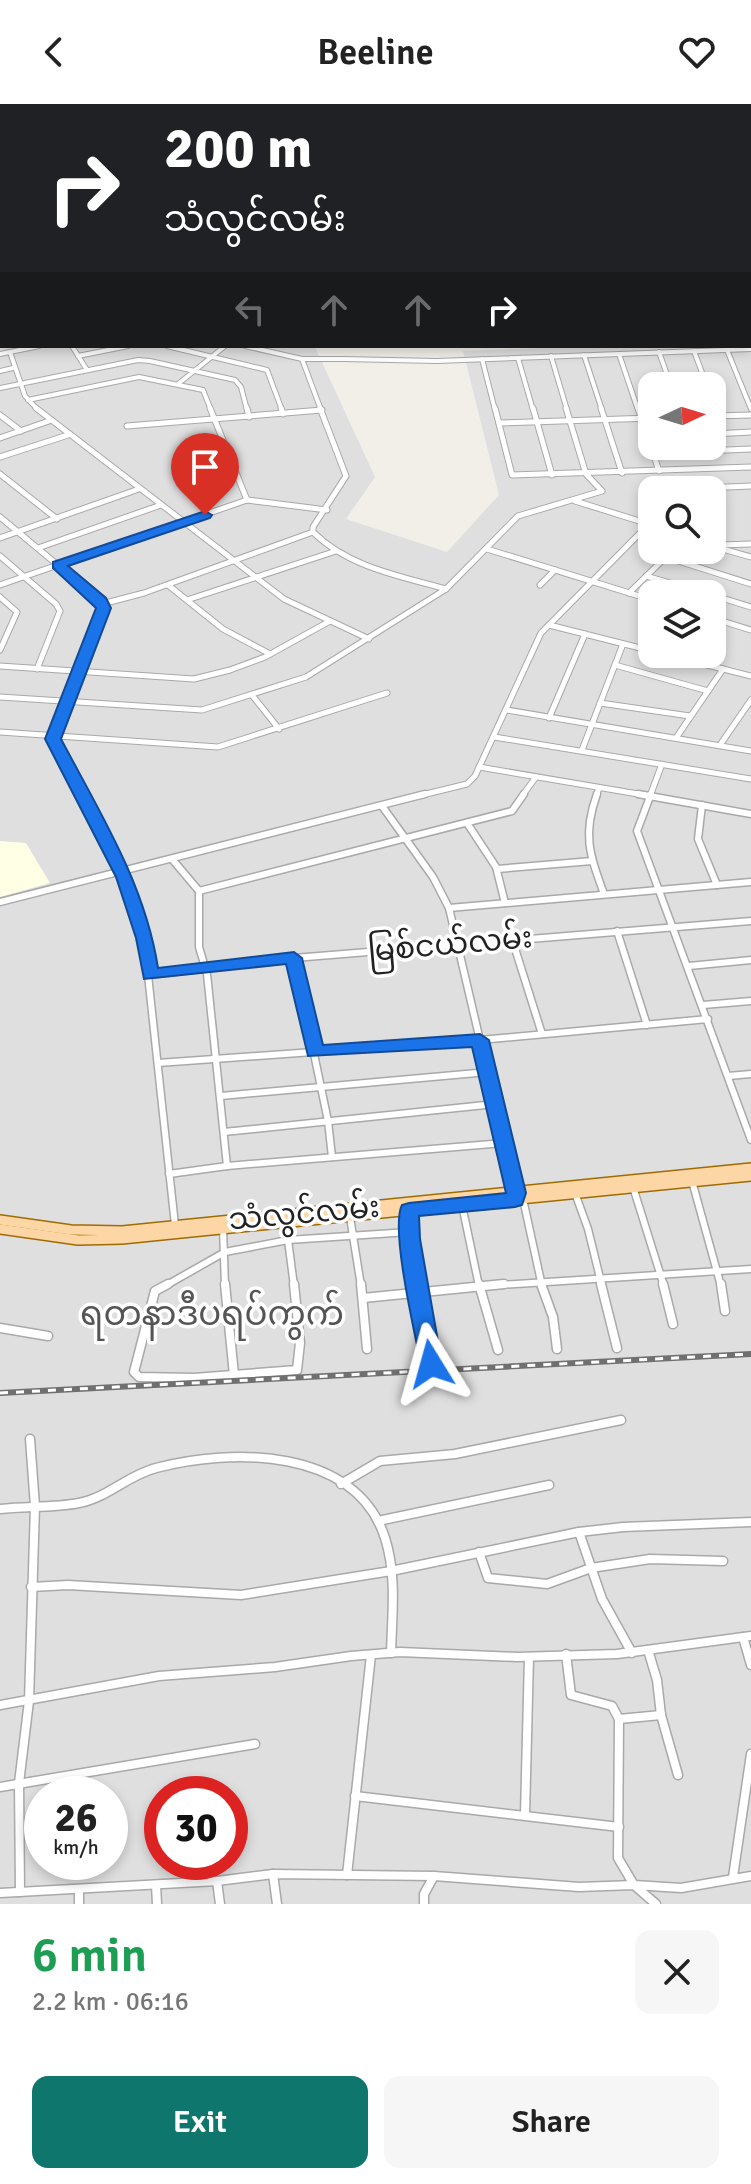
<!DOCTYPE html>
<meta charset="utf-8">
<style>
body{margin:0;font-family:Signika,"Noto Sans Myanmar",sans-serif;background:#f6f6f6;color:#222;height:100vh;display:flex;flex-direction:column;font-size:30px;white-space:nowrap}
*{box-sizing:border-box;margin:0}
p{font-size:26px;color:#767676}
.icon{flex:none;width:44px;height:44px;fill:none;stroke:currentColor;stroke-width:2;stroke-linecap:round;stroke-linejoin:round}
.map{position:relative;height:1800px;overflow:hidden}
.details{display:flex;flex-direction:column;background:#fff;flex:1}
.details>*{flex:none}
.top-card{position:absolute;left:0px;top:0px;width:752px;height:244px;box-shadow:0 4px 12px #0003;background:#202124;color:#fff;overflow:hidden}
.needle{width:52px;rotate:86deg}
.controls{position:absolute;left:638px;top:268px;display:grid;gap:16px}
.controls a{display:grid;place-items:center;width:88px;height:88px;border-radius:16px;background:#fff;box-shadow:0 4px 12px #0003;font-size:40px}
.speed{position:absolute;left:24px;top:1672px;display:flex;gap:16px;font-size:40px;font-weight:700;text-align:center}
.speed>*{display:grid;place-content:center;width:104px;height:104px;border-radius:50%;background:#fff;box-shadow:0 4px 12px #0003;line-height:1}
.speed small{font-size:20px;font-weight:400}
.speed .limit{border:12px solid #d22;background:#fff;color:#111}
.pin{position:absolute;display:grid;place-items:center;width:68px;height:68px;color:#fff;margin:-82px -34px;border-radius:50% 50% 50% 0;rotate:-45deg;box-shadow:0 0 8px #0007}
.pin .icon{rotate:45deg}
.me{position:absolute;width:88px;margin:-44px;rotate:352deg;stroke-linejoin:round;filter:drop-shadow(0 0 6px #0008)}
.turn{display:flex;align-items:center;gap:28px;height:168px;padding:0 32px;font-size:36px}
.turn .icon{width:104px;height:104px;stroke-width:2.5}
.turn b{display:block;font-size:56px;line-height:68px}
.lanes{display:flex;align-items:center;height:76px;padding:0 32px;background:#0003;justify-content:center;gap:40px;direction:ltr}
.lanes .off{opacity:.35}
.round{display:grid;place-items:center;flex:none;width:84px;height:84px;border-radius:16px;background:#f6f6f6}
.head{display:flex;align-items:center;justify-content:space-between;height:136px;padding:0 32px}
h1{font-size:48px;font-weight:600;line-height:60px;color:#1e9e55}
.button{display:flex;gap:16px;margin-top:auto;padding:16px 32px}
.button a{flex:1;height:92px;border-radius:16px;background:#0f766e;color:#fff;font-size:32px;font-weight:600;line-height:92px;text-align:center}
.button a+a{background:#f6f6f6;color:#222}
header{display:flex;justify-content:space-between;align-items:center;height:104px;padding:0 32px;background:#fff;font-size:36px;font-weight:600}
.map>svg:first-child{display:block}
</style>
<header><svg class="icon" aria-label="back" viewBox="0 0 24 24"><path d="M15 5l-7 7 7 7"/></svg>Beeline<svg class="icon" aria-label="heart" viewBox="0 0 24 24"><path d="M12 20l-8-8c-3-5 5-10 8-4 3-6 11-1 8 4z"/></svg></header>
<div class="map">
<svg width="751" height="1800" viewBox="0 0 751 1800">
<rect width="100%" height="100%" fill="#f2efe9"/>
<path fill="#e0dfdf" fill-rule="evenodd" d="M751,9V1800H0V230L2,242L315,243L375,373L346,415L447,448L499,391L463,247L594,242H750ZM652,282H712V342H652ZM652,386H712V446H652ZM652,490H712V550H652ZM42,1690H110V1758H42ZM162,1690H230V1758H162Z"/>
<path fill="#ffffe5" d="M0,737L26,739L50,779L0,793Z"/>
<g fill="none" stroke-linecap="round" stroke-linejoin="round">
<defs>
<g id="minor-far3">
<path d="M72,242L87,266"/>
<path d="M167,242L267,266L282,306"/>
<path d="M727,246L751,305"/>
<path d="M694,247L707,282"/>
<path d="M10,248L25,292L38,306"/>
<path d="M659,248L671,282"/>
<path d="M619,250L638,306"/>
<path d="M584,251L602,306"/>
<path d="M78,252L128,242"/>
<path d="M551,252L567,306"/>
<path d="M518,254L533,306"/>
<path d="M302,255L321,306"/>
<path d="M343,255L437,257L751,245"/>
<path d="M482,255L495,306"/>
<path d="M0,267L13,264"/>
<path d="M178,280L225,242"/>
<path d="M0,284L138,256L150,257L235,276L241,283L247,306"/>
<path d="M712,295L716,306"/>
<path d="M28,296L139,273L203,286L211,306"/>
</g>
<g id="minor-far2">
<path d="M36,304L284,495L369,535"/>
<path d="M210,304L247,396"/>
<path d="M247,304L249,313"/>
<path d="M281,304L283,310"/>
<path d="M320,304L346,372L313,423V428C348,463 400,472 446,485"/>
<path d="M495,304L512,371L751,363"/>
<path d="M533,304L552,371"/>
<path d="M601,304L622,369"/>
<path d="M638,304L659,367"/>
<path d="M715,304L718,312"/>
<path d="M0,311L21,327"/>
<path d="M712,312L751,311"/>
<path d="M499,319L652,314"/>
<path d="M127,322L322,306"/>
<path d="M712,330L751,328"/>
<path d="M0,334L49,317"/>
<path d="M653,349L751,345"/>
<path d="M0,353L68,331"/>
<path d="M0,370L57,415"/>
<path d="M680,385L751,382"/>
<path d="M575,397L652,421"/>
<path d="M0,413L101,497L104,504L53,635L83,692"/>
<path d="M0,434L139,385"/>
<path d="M720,441L751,440"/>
<path d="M712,442L751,453"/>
<path d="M38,444L161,401"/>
<path d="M487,445L652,496"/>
<path d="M0,452L56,500L60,507L37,565"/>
<path d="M666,453L751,480"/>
<path d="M646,472L707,490"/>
<path d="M0,481L247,396L327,406"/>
<path d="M168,481L223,525L270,550"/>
<path d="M540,481L555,466"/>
<path d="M629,489L673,446"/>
<path d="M712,491L751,503"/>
<path d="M0,493L17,508L0,546"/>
<path d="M187,496L336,447"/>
<path d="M102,500L144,489L313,428"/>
<path d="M712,514L751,526"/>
<path d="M549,521L652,547"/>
<path d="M664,550L751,572"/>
<path d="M615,561L708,587"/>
<path d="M0,562L194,575L230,566L265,553L330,517"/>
<path d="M252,591L279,625"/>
<path d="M0,593L202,606L306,573L446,485L518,412L602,387L586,370L566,304"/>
<path d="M600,599L690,612"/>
<path d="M507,606L751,647"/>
<path d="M549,614L585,530"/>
<path d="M0,628L218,643L387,589"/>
<path d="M494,633L751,675"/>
<path d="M676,634L723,565"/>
<path d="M720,641L751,596"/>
<path d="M582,646L623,540"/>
<path d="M479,663L650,692"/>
<path d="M418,692L467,680L475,672L541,529L649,420"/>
<path d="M522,692L536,673"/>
<path d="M596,692L599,684"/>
<path d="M650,692L662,660"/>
</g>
<g id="minor-far1">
<path d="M82,690L125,773L144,834L175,1121"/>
<path d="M597,690C582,731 590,751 604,790"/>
<path d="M638,690L751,710"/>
<path d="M651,690L637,727L751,1036"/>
<path d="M702,701L698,735L717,781"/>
<path d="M382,702L433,773L449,804L516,1090"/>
<path d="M467,719L496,763L505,799"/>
<path d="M172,755L199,787V843L207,870L227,1062"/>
<path d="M497,765L592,757"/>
<path d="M199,787L512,707L524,690"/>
<path d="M0,798L425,690"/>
<path d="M449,804L751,778"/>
<path d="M617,827L647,921"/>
<path d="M512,835L542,930"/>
<path d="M294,854L328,1017L332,1053"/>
<path d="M689,862L751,856"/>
<path d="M150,871L294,854L751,817"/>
<path d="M703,901L751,897"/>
<path d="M158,959L480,936L708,915"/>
<path d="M728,972L751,970"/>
<path d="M221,992L488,968"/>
<path d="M224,1028L495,1000"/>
<path d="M169,1070L227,1062L504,1039"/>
<path d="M692,1077L721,1182"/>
<path d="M633,1083L664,1182"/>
<path d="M575,1089L588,1125L602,1182"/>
<path d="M523,1095L542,1182"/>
<path d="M462,1101L479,1182"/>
<path d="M409,1106V1135L417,1182"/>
<path d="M350,1113L361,1182"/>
<path d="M286,1119L288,1136"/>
<path d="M223,1124L225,1182"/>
<path d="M288,1136L294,1182"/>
<path d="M288,1136L409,1128"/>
<path d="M165,1182L225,1148L288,1136"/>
<path d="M484,1182L751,1165"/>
</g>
<g id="minor">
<path d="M168,1180L155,1187L134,1268L139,1273L194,1274L297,1266L300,1239L294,1180"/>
<path d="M225,1180L234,1271"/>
<path d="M361,1180L367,1245"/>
<path d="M417,1180L431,1260"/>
<path d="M479,1180L498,1246"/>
<path d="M541,1180L553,1213L557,1245"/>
<path d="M601,1180L617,1244"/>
<path d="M663,1180L673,1220"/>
<path d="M721,1180L725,1207"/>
<path d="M363,1194L504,1180"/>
<path d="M0,1224L48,1232"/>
<path d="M341,1380L380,1357L455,1350L621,1316"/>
<path d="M0,1405C26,1402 53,1404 79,1399C107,1394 128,1371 156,1364C231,1344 356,1343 385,1434C397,1471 392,1511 391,1549"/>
<path d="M378,1417L549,1381"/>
<path d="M579,1428L602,1495L632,1549"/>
<path d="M479,1448L488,1474L547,1480L591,1464L650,1455L723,1457"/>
<path d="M31,1483L68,1481L241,1491L391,1467L579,1428L623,1423L751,1418"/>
<path d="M743,1533L751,1561"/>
<path d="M648,1546L657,1576L661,1611L678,1671"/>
<path d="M566,1550L571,1591L612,1602L619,1615L618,1754L634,1781L681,1784L751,1772"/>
<path d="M0,1601L159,1572L275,1563L351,1552L400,1548L517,1553L617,1550L751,1532"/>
<path d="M619,1615L661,1611"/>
<path d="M0,1683L255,1640"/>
<path d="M355,1692L619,1723"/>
<path d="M525,1711L529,1553"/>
<path d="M273,1770L277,1800"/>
<path d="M347,1771L371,1551"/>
<path d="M733,1773L751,1650"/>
<path d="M217,1777L220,1800"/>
<path d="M156,1781L157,1800"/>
<path d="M79,1785V1800"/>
<path d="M20,1788L19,1679L29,1597L35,1402L30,1335"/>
<path d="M0,1789L217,1777L273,1770L434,1772L579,1783L634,1781L656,1800"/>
<path d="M424,1800V1790L434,1772"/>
</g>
<g id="tertiary">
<path d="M245,242L302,255H343"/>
<path d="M0,250L39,242"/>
</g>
<path id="primary-far1" d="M736,0L742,2"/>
<g id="primary">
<path d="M0,1116L71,1126L122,1127L751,1064"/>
<path d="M0,1125L78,1136L122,1135L751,1072"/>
</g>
</defs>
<use href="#minor-far3" stroke="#a9a9a9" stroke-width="6"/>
<use href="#minor-far2" stroke="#a9a9a9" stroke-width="7"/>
<use href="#minor-far1" stroke="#a9a9a9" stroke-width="9"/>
<use href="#minor" stroke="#a9a9a9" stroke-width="11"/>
<use href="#tertiary" stroke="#a9a9a9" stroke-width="6"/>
<use href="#primary-far1" stroke="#a06b00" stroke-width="8"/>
<use href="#primary" stroke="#a06b00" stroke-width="12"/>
<use href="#minor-far3" stroke="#fff" stroke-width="4"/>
<use href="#minor-far2" stroke="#fff" stroke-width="5"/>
<use href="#minor-far1" stroke="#fff" stroke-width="6"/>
<use href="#minor" stroke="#fff" stroke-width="8"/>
<use href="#tertiary" stroke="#fff" stroke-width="4"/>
<use href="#primary-far1" stroke="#fcd6a4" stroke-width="6"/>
<use href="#primary" stroke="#fcd6a4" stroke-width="9"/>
<defs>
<path id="rail" d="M0,1289L751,1250"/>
</defs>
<use href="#rail" stroke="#707070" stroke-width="6"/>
<use href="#rail" stroke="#fff" stroke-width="3" stroke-dasharray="8" stroke-linecap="butt"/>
</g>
<path fill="#1a73e8" stroke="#114b97" stroke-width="2" d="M205,407L212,411L210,414L68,462L106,494L111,504L61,635C100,709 145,780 158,864L294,848L302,854L323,941L480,930L489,936L526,1089L522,1101L515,1103L419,1112L420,1135L442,1260L439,1266L431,1268L424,1266L421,1260C415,1230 390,1124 402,1101L409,1099L506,1089L472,943L308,952L286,860L144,875L136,834L116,773L45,635L96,504L53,464V458Z"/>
<g text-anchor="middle" stroke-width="7" stroke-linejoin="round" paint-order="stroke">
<g font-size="30" fill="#222" stroke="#fff">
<text transform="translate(450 840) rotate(-5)" y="10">မြစ်ငယ်လမ်း</text>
<text transform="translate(304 1109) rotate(-5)" y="10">သံလွင်လမ်း</text>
</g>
<g font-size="34" fill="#555" stroke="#fff">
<text x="212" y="1221">ရတနာဒီပရပ်ကွက်</text>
</g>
</g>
</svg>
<div class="controls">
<a><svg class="needle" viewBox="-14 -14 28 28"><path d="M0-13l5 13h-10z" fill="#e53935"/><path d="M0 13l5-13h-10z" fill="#767676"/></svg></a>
<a><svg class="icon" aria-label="search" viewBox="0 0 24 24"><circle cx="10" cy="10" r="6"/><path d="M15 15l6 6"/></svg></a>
<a><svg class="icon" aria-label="layers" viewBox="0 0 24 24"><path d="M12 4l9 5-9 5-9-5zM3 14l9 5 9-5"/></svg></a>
</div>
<div class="speed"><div>26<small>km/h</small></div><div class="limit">30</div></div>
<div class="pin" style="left:205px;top:411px;background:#d93025"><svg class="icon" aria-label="arrive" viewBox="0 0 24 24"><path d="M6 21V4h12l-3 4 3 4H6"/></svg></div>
<svg class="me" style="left:431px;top:1260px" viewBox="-20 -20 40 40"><path d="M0-17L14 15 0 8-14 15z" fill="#1a73e8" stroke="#fff" stroke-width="4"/></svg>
<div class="top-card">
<div class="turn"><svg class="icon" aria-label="right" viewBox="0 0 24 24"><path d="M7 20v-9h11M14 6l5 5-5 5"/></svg><div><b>200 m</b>သံလွင်လမ်း</div></div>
<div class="lanes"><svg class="icon off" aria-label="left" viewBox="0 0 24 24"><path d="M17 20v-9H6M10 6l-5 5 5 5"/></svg><svg class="icon off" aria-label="ahead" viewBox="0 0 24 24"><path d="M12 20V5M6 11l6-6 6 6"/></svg><svg class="icon off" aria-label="ahead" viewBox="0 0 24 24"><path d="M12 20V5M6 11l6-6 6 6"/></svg><svg class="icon" aria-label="right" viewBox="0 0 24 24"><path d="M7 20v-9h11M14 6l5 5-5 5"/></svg></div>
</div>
</div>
<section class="details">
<div class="head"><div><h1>6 min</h1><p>2.2 km · 06:16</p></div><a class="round"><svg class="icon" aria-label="close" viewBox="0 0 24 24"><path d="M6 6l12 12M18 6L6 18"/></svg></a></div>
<div class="button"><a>Exit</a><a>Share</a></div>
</section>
